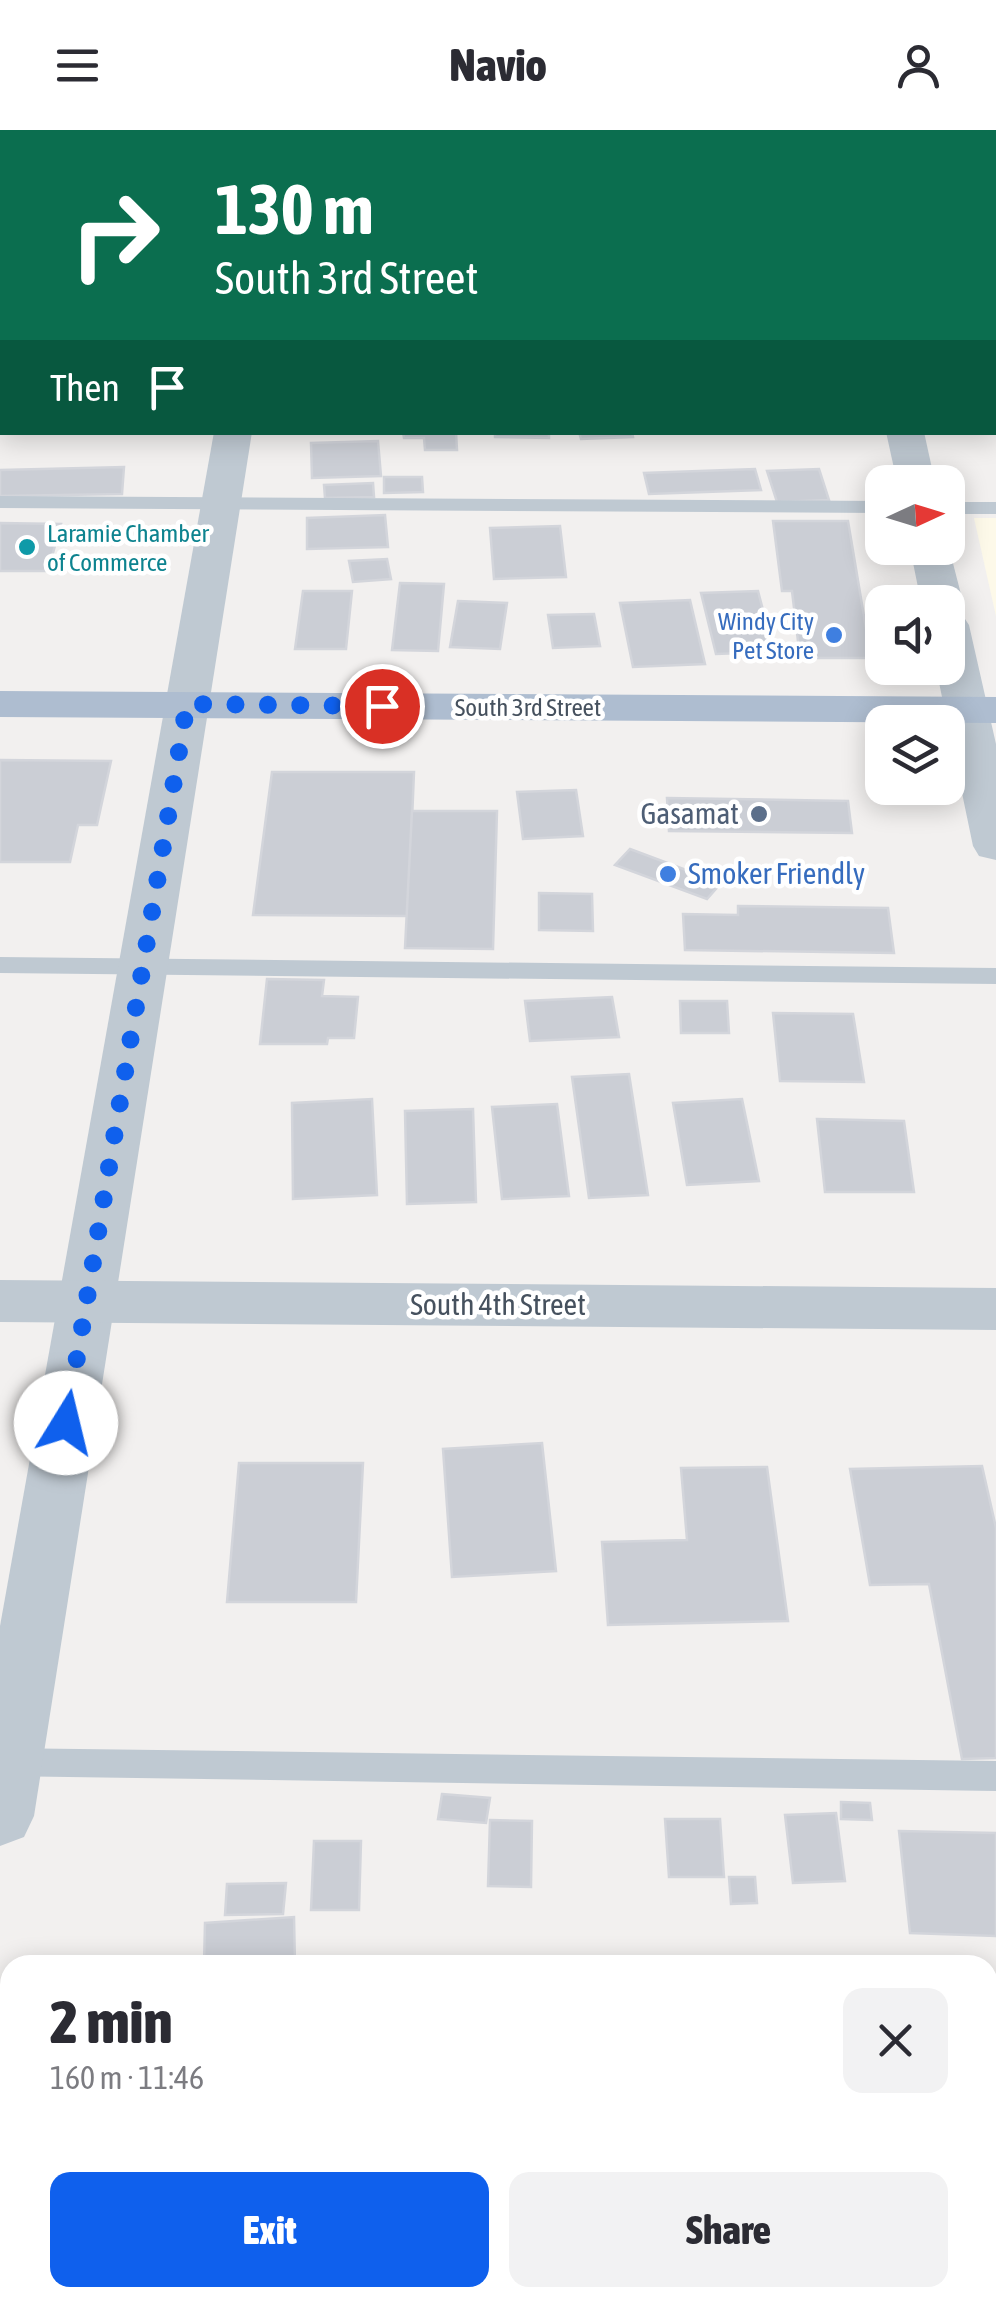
<!DOCTYPE html>
<meta charset="utf-8">
<style>
body{margin:0;font-family:"Asap Condensed",sans-serif;background:#f2f2f3;color:#2b2b33;height:100vh;display:flex;flex-direction:column;font-size:38px;white-space:nowrap}
*{box-sizing:border-box;margin:0}
p{font-size:32px;color:#7c7c81}
.icon{flex:none;width:55px;height:55px;fill:none;stroke:currentColor;stroke-width:2;stroke-linecap:round;stroke-linejoin:round}
.map{position:relative;flex:1;overflow:hidden}
.sheet{position:absolute;left:0px;top:1825px;width:998px;height:352px;display:flex;flex-direction:column;background:#fff;border-radius:30px 30px 0 0;box-shadow:0 5px 25px #0003}
.sheet>*{flex:none}
.banner{position:absolute;left:0px;top:0px;width:998px;height:305px;box-shadow:0 5px 25px #0003;background:#0b6e4f;color:#fff;overflow:hidden}
.needle{width:65px;rotate:86deg}
.tools{position:absolute;left:865px;top:335px;display:grid;gap:20px}
.tools a{display:grid;place-items:center;width:100px;height:100px;border-radius:20px;background:#fff;box-shadow:0 5px 25px #0003;font-size:50px}
.pin{position:absolute;display:grid;place-items:center;width:85px;height:85px;color:#fff;margin:-42px;border:5px solid #fff;border-radius:50%;box-shadow:0 2px 10px #0007}
.me{position:absolute;width:110px;margin:-55px;rotate:9deg;stroke-linejoin:round;filter:drop-shadow(0 0 8px #0008)}
.turn{display:flex;align-items:center;gap:35px;height:210px;padding:0 50px;font-size:45px}
.turn .icon{width:130px;height:130px;stroke-width:2.5}
.turn b{display:block;font-size:70px;line-height:85px}
.then{display:flex;align-items:center;height:95px;padding:0 50px;background:#0003;gap:20px;font-size:38px}
.round{display:grid;place-items:center;flex:none;width:105px;height:105px;border-radius:20px;background:#f2f2f3}
.headline{display:flex;align-items:center;justify-content:space-between;height:170px;padding:0 50px}
h1{font-size:60px;font-weight:800;line-height:75px}
.action{display:flex;gap:20px;margin-top:auto;padding:20px 50px}
.action a{flex:1;height:115px;border-radius:20px;background:#0f60ed;color:#fff;font-size:40px;font-weight:800;line-height:115px;text-align:center}
.action a+a{background:#f2f2f3;color:#2b2b33}
header{display:flex;justify-content:space-between;align-items:center;height:130px;padding:0 50px;background:#fff;font-size:45px;font-weight:800}
.map>svg:first-child{display:block}
</style>
<header><svg class="icon" aria-label="menu" viewBox="0 0 24 24"><path d="M4 6h16M4 12h16M4 18h16"/></svg>Navio<svg class="icon" aria-label="person" viewBox="0 0 24 24"><circle cx="12" cy="8" r="4"/><path d="M4 21q1-7 8-7t8 7"/></svg></header>
<div class="map">
<svg width="996" height="2176" viewBox="0 0 996 2176">
<rect width="100%" height="100%" fill="#f2f0ef"/>
<path fill="#fdf9e9" d="M974,388H996V486Z"/>
<path fill="#bcf2d5" d="M326,0H996V47L995,2Z"/>
<g fill="#cbced5" stroke="#d3d5db" stroke-width="2.5">
<path d="M403,302H456L457,320H425L424,308H404Z"/>
<path d="M495,302H549V308L495,307Z"/>
<path d="M579,302H632L633,307L581,309Z"/>
<path d="M378,311L381,346L312,348L311,313Z"/>
<path d="M124,337L122,364L0,366V340Z"/>
<path d="M755,339L761,360L649,364L644,343Z"/>
<path d="M819,339L829,370L777,372L767,341Z"/>
<path d="M384,347H422L423,362L384,363Z"/>
<path d="M373,353L374,367L325,368L324,355Z"/>
<path d="M385,385L388,417L307,419V388Z"/>
<path d="M773,391H848L871,528H800L792,461H782Z"/>
<path d="M0,393L61,394L48,441H0Z"/>
<path d="M560,396L566,447L494,449L490,398Z"/>
<path d="M387,429L391,449L353,452L349,431Z"/>
<path d="M400,453L444,454L438,521L392,520Z"/>
<path d="M303,461H352L346,519H295Z"/>
<path d="M758,461L774,522L716,524L701,463Z"/>
<path d="M690,470L705,534L633,537L620,473Z"/>
<path d="M458,471L507,473L500,519L450,517Z"/>
<path d="M594,484L600,516L553,518L548,485Z"/>
<path d="M0,630L111,631L97,695H78L70,732H0Z"/>
<path d="M272,642H414L408,786L253,785Z"/>
<path d="M576,660L583,706L523,709L517,662Z"/>
<path d="M667,668L848,671L852,703L669,701Z"/>
<path d="M412,681H497L493,819L405,818Z"/>
<path d="M630,719L721,753L707,769L615,735Z"/>
<path d="M539,763L592,764L593,801L539,800Z"/>
<path d="M738,776L888,778L894,823L685,820L683,784L738,785Z"/>
<path d="M267,849L324,850L322,866L358,867L354,908H328L327,914H260Z"/>
<path d="M612,867L619,907L530,911L525,871Z"/>
<path d="M680,871H727L729,903H681Z"/>
<path d="M773,883L853,884L864,952L780,951Z"/>
<path d="M629,944L648,1065L589,1068L572,947Z"/>
<path d="M372,969L377,1065L293,1069L292,973Z"/>
<path d="M742,969L759,1051L687,1055L673,973Z"/>
<path d="M557,974L569,1066L502,1069L492,977Z"/>
<path d="M473,979L476,1072L407,1074L405,981Z"/>
<path d="M817,989L904,991L914,1062H825Z"/>
<path d="M542,1313L556,1441L452,1447L443,1319Z"/>
<path d="M239,1333H363L356,1472H227Z"/>
<path d="M982,1336L996,1398V1628L962,1629L929,1454L870,1455L850,1339Z"/>
<path d="M767,1337L788,1491L608,1495L602,1412L687,1410L681,1338Z"/>
<path d="M442,1664L490,1668L486,1693L438,1689Z"/>
<path d="M841,1672L870,1673L872,1690L841,1689Z"/>
<path d="M836,1683L845,1751L793,1753L785,1685Z"/>
<path d="M665,1689H720L724,1747H669Z"/>
<path d="M490,1690L532,1691L531,1757L488,1756Z"/>
<path d="M899,1701L996,1703V1806L910,1803Z"/>
<path d="M314,1711H361L359,1780H311Z"/>
<path d="M729,1747H755L757,1773L731,1774Z"/>
<path d="M286,1753L283,1784L225,1785L227,1754Z"/>
<path d="M294,1787L295,1835H204L205,1793Z"/>
<path d="M996,1865V2056H988V1866Z"/>
</g>
<g fill="none" stroke-linecap="round" stroke-linejoin="round">
<g fill="#bfc9d2" fill-rule="evenodd">
<rect x="0" y="65" width="2" height="10"/>
<path d="M0,366L882,371V383L0,378Z"/>
<rect x="948" y="372" width="48" height="12"/>
<path d="M0,827L996,838V854L0,843Z"/>
<path d="M0,1618L996,1631V1661L0,1646Z"/>
</g>
<g fill="#bfc9d2" fill-rule="evenodd">
<rect x="995" y="52" width="1" height="20"/>
<path d="M0,195L2,196V217H0Z"/>
<path d="M214,302H252L34,1686L24,1707L0,1716V1496Z"/>
</g>
<g fill="#bfc9d2" fill-rule="evenodd">
<rect x="995" y="200" width="1" height="22"/>
<path d="M886,302H924L935,352H897Z"/>
<path d="M948,414L963,472L957,481L949,483L963,486L969,495L996,614V730L979,726L973,716L936,538H948V472H921L910,418H948Z"/>
<path d="M0,1150L996,1158V1200L0,1192Z"/>
</g>
<path fill="#aebdd0" fill-rule="evenodd" d="M0,561L996,567V593L0,587Z"/>
</g>
<g fill="none" stroke-linecap="round" stroke-linejoin="round">
<path stroke="#0f60ed" stroke-width="18" stroke-dasharray="0 32.4" d="M66,1293L187,574L382,576"/>
</g>
<circle fill="#0f9aa8" stroke="#fff" stroke-width="4" cx="27" cy="417" r="10"/>
<g fill="#3f7fe0" stroke="#fff" stroke-width="4">
<circle cx="834" cy="505" r="10"/>
<circle cx="668" cy="744" r="10"/>
</g>
<circle fill="#5c6f8a" stroke="#fff" stroke-width="4" cx="759" cy="684" r="10"/>
<g text-anchor="middle" stroke-width="9" stroke-linejoin="round" paint-order="stroke">
<g font-size="25" fill="#0d838f" stroke="#fff" text-anchor="start">
<text x="47" y="412">Laramie Chamber<tspan x="47" dy="29">of Commerce</tspan></text>
</g>
<g font-size="25" fill="#366cbe" stroke="#fff" text-anchor="end">
<text x="814" y="500">Windy City<tspan x="814" dy="29">Pet Store</tspan></text>
</g>
<g font-size="25" fill="#46515e" stroke="#fff">
<text x="528" y="586">South 3rd Street</text>
</g>
<g font-size="30" fill="#4e5e75" stroke="#fff" text-anchor="end">
<text x="739" y="694">Gasamat</text>
</g>
<g font-size="30" fill="#366cbe" stroke="#fff" text-anchor="start">
<text x="688" y="754">Smoker Friendly</text>
</g>
<g font-size="30" fill="#46515e" stroke="#fff">
<text x="498" y="1185">South 4th Street</text>
</g>
</g>
</svg>
<div class="tools">
<a><svg class="needle" viewBox="-14 -14 28 28"><path d="M0-13l5 13h-10z" fill="#e53935"/><path d="M0 13l5-13h-10z" fill="#7c7c81"/></svg></a>
<a><svg class="icon" aria-label="sound" viewBox="0 0 24 24"><path d="M4 9h4l5-4v14l-5-4H4zM17 9q2 3 0 6"/></svg></a>
<a><svg class="icon" aria-label="layers" viewBox="0 0 24 24"><path d="M12 4l9 5-9 5-9-5zM3 14l9 5 9-5"/></svg></a>
</div>
<div class="pin" style="left:382px;top:576px;background:#d93025"><svg class="icon" aria-label="arrive" viewBox="0 0 24 24"><path d="M6 21V4h12l-3 4 3 4H6"/></svg></div>
<svg class="me" style="left:66px;top:1293px" viewBox="-20 -20 40 40"><circle r="19" fill="#fff"/><path d="M0-13L10 11 0 6-10 11z" fill="#0f60ed"/></svg>
<div class="banner">
<div class="turn"><svg class="icon" aria-label="right" viewBox="0 0 24 24"><path d="M7 20v-9h11M14 6l5 5-5 5"/></svg><div><b>130 m</b>South 3rd Street</div></div>
<div class="then">Then<svg class="icon" aria-label="arrive" viewBox="0 0 24 24"><path d="M6 21V4h12l-3 4 3 4H6"/></svg></div>
</div>
<section class="sheet">
<div class="headline"><div><h1>2 min</h1><p>160 m · 11:46</p></div><a class="round"><svg class="icon" aria-label="close" viewBox="0 0 24 24"><path d="M6 6l12 12M18 6L6 18"/></svg></a></div>
<div class="action"><a>Exit</a><a>Share</a></div>
</section>
</div>
